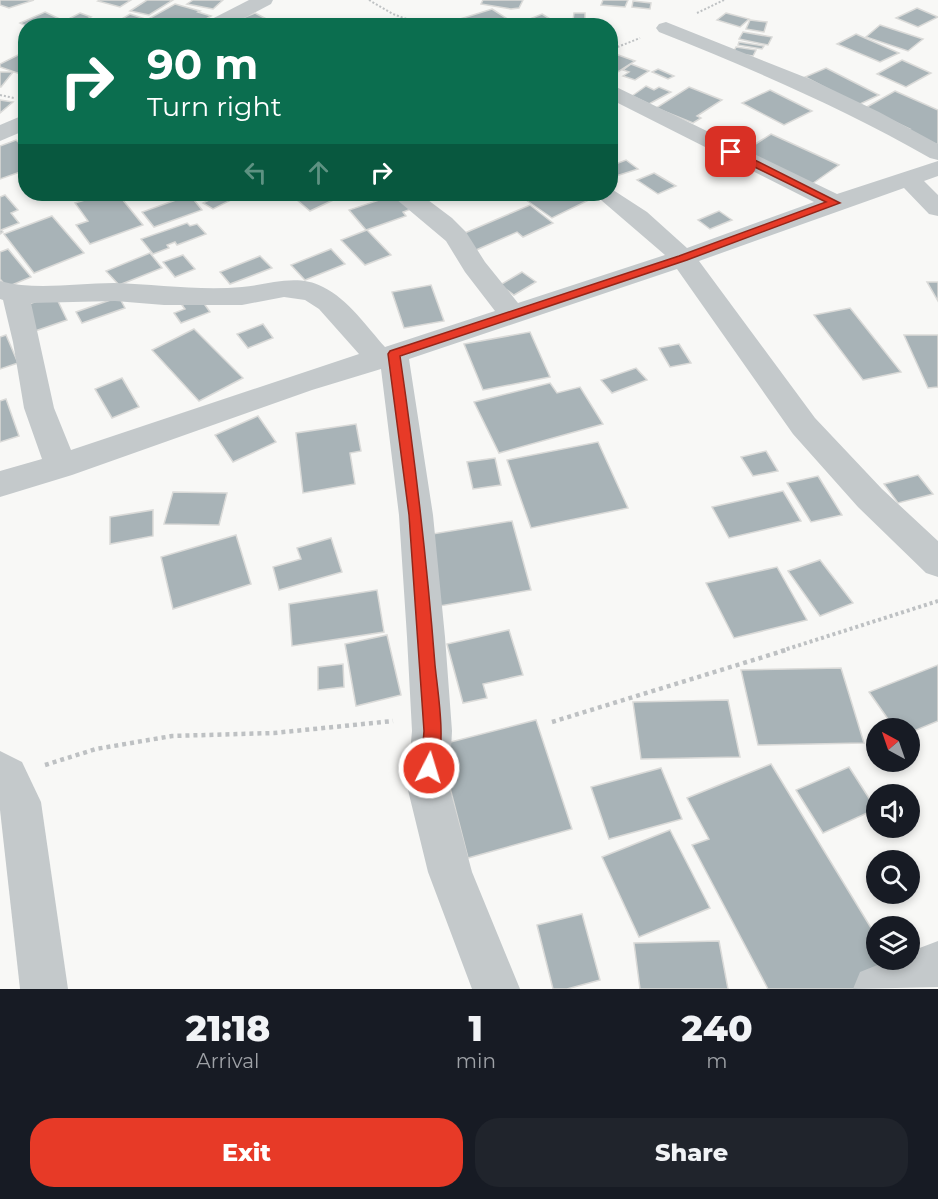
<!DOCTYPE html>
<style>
body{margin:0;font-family:Montserrat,sans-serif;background:#20242c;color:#f1f3f6;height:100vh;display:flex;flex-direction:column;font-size:22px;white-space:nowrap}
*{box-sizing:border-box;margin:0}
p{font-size:20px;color:#9ea1a6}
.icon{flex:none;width:33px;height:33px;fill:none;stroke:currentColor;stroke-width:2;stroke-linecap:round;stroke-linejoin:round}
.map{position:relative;height:989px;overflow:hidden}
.sheet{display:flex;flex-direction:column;background:#171b24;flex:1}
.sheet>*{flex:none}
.guide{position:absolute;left:18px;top:18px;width:600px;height:183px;border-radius:24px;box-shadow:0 3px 9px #0003;background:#0b6e4f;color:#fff;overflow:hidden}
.needle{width:39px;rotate:320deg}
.tools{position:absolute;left:866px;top:718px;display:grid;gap:12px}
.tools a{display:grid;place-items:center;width:54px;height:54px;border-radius:50%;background:#171b24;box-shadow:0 3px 9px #0003;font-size:30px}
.pin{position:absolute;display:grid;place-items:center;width:51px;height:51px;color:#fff;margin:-26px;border-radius:12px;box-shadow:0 3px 9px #0006}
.me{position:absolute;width:66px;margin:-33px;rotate:5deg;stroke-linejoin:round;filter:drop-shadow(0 0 4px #0008)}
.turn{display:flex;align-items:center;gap:21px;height:126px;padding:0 30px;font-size:27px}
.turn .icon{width:78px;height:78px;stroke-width:2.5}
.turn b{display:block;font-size:42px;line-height:51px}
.lanes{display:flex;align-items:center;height:57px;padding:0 30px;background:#0003;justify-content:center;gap:30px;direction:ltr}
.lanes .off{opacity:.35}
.eta{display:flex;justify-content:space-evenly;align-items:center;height:102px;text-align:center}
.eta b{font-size:36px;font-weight:800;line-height:42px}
.cta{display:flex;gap:12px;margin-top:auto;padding:12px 30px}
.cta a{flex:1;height:69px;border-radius:24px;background:#e73a27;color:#fff;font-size:24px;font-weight:800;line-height:69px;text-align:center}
.cta a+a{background:#20242c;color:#f1f3f6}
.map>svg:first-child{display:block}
</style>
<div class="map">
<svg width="938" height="989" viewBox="0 0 938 989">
<rect width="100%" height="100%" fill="#f8f8f6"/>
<g fill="#a8b3b7" stroke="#dadad8" stroke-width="1.5">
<path d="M0,0H34L9,8L0,5Z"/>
<path d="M100,0H131L120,7L98,1Z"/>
<path d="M147,0H173L149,15L130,11Z"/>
<path d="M193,0H223L213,9L187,4Z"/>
<path d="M483,0H523L519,8L511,9L481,4Z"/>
<path d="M603,0H628L625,7L601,5Z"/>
<path d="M633,1L651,3L650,9L632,7Z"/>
<path d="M175,4L200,11L198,12L211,16L195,26H175L150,18Z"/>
<path d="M917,8L938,17L918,27L896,18Z"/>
<path d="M492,9L512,22L501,26H470L460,19Z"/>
<path d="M45,12L64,21L53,26H26L20,23Z"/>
<path d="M80,13L91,17L75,26H55Z"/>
<path d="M255,13L274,23L269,26H236L230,23Z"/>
<path d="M574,13H585V21L573,20Z"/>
<path d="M726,13L749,19L740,27L717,20Z"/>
<path d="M130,14L166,26H110Z"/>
<path d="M542,14L555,22L544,26L515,25Z"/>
<path d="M340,19L351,26H321Z"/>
<path d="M750,20L767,22L764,32L746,29Z"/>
<path d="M880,25L923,39L908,51L866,37Z"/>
<path d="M743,32L772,37L768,45L739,39Z"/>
<path d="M856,34L899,53L880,62L837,44Z"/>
<path d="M739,42L764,46L762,49L738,45Z"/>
<path d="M736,47L756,50L753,56L733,53Z"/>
<path d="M26,51V76L0,67V64Z"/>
<path d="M610,52L635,61L610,77Z"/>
<path d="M902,60L931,73L906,87L877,74Z"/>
<path d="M631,64L649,71L635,80L623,76L629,72L623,70Z"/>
<path d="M826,68L879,95L858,105L805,77Z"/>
<path d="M658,69L674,76L668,79L652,72Z"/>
<path d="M0,72H13L1,87H0Z"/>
<path d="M646,86L654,90L659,87L671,92L649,104L632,96Z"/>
<path d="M689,87L722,100L697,116L701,118L693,123L656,108Z"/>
<path d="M770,90L812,111L784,125L742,103Z"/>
<path d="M895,91L938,110V145L907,131L910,129L865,108Z"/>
<path d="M0,100L13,102L0,113Z"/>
<path d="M771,134L839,165L809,186L740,154Z"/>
<path d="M16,140L26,149V170L0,179V146Z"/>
<path d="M626,160L638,169L610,178V166Z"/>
<path d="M654,173L676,186L658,194L637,180Z"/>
<path d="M104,194H118L143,225L90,244L76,225L88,221L75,203Z"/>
<path d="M221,194H239L241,195L213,209L203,203Z"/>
<path d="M312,194H346L310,211L297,200Z"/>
<path d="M397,194L411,209L403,212L406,216L366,230L349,210Z"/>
<path d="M497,194H525L503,200Z"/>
<path d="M539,194H582L591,199L552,218L526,200Z"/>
<path d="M5,195L18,210L11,213L19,223L1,230L3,232L0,234V197Z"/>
<path d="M190,195L202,210L154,227L142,212Z"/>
<path d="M530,205L553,223L523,237L517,232L476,250L460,235Z"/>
<path d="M719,211L732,220L710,229L698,220Z"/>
<path d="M52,216L84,253L34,273L4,234Z"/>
<path d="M187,223L190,226L197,224L206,234L177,245L175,242L167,245L169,248L153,254L141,239Z"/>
<path d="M367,230L391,255L365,265L341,240Z"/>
<path d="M8,249L31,277L7,287L0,279V252Z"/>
<path d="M331,249L345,264L305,280L291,265Z"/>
<path d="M150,253L162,268L119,285L106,271Z"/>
<path d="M183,255L195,269L175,277L163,262Z"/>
<path d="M260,256L272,268L230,284L220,272Z"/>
<path d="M522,272L536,282L514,295L500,285Z"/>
<path d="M927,282H938V301Z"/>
<path d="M431,285L444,321L404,328L392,292Z"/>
<path d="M55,295L67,320L35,331L23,306Z"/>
<path d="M119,297L125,308L82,323L76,312Z"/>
<path d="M200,298L210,312L181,323L174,313L185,309L182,305Z"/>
<path d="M850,308L901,372L863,380L814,315Z"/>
<path d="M263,324L273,338L248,348L237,334Z"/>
<path d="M194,329L243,378L199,401L152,350Z"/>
<path d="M530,332L550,377L483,390L464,344Z"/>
<path d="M6,335L18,363L0,369V337Z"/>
<path d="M904,335H938V387L928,388Z"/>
<path d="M679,344L691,363L670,367L659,348Z"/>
<path d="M636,368L647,380L612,393L601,380Z"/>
<path d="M122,378L139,407L112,418L95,389Z"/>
<path d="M550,383L557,393L580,387L603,424L499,453L474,402Z"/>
<path d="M6,399L19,436L0,442V401Z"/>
<path d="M258,416L276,442L233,462L215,435Z"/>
<path d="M356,424L361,451L350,453L355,484L303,493L296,433Z"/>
<path d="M598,442L628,508L531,528L507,460Z"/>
<path d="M766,451L778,471L753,476L741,457Z"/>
<path d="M495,458L501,485L473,489L467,462Z"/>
<path d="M918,475L933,494L898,503L884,484Z"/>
<path d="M818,476L842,515L811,522L787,483Z"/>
<path d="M783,491L801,521L729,538L712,507Z"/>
<path d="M173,492L227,493L219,525L164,524Z"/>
<path d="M153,510V536L110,544V517Z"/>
<path d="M512,521L531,590L434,607L420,536Z"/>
<path d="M236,535L251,584L173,609L161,557Z"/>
<path d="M331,538L342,572L279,590L273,567L301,559L297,548Z"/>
<path d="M820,560L853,603L820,616L788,571Z"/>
<path d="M777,567L807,620L734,638L706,583Z"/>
<path d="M377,590L384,632L292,646L289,604Z"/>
<path d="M509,630L523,675L483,684L487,698L463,703L447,644Z"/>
<path d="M387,635L401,695L356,706L345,644Z"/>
<path d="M343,664L344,687L318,690V667Z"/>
<path d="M938,665V721L909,733V729H895L869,692Z"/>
<path d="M841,668L864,743L758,745L741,670Z"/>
<path d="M728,700L740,757L641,759L633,702Z"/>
<path d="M536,720L572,829L468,858L439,745Z"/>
<path d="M771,764L876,936V960H890L896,969L854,989H768L692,845L709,839L687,798Z"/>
<path d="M849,767L876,809L823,833L796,790Z"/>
<path d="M661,768L682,819L609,839L591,787Z"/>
<path d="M670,830L710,908L639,937L602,857Z"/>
<path d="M582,914L600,980L567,989H553L537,925Z"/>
<path d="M719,941L728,989H640L634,943Z"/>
</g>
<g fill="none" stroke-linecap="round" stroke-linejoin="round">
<g stroke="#bec1c3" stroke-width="2" stroke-dasharray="2 2" stroke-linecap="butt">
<path d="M369,0L393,14L425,26"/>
<path d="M697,13L724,0"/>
<path d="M610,50L640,38"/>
<path d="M0,95L14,98"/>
</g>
<path stroke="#bec1c3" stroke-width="4" stroke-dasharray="3 3" stroke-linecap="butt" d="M781,651L938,601"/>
<g stroke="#bec1c3" stroke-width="4.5" stroke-dasharray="4 4" stroke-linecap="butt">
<path d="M552,722L786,650"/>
<path d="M45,765L96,749L172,736L274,733L393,721"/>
</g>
<g fill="#c4c9cb" fill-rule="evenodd">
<path d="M249,0H273L271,4L229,26H204L206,22Z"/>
<path d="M666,22L812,80L879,112L938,144V160L930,158C843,108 752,69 659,32L656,28L659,24Z"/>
<path d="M610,84L837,194L938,161V176L924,181L938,195V216L929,214L904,188L699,261L815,418L882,489L938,541V577L926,573L858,507L793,434L677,269L409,359L433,515L445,637L452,731L449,786L472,872L520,989H472L428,872L407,786L412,731L407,637L399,515L381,369L312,390L72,475L0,497V471L42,459L24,408L13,342L3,300L0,299V281C36,291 76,283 114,283C156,284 199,291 242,287C269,285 296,273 323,287C348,299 367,327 385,347L495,311L465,272L446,241L396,199L393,194H420L452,218L466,232L485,262L518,303L665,255L594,194H610V188L647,212L687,248L814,202L610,99ZM284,297L305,300L319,309L359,354L71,450L54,408L31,303L115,301L164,305H242Z"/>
<path d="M26,114V130L0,141V125Z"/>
<path d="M0,751L22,762L41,802L68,989H20L0,810Z"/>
<path d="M938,941V987L853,989L860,972L890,960H909V952Z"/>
</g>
</g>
<path fill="#e73a27" stroke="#962619" stroke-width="1.5" d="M728,150H735L840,203L687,260L400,356C415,459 427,561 435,665C438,695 447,745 435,773L429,776L423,773L421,768L424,731L409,515L388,354L390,351L679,256L826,202L728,154Z"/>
</svg>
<div class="tools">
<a><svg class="needle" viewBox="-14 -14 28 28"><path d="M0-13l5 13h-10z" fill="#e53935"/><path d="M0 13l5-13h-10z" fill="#9ea1a6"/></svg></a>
<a><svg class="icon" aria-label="sound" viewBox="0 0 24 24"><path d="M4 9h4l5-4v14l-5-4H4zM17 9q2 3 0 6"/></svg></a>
<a><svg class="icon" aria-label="search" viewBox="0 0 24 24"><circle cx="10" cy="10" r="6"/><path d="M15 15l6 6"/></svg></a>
<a><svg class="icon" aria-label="layers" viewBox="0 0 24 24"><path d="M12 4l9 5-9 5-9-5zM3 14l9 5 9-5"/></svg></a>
</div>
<div class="pin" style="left:731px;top:152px;background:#d93025"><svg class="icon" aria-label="arrive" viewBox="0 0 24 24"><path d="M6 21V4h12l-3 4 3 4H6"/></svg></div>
<svg class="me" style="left:429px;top:768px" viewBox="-20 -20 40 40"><circle r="17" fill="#e73a27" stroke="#fff" stroke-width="3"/><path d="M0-11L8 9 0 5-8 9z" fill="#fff"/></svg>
<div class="guide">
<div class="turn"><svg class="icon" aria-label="right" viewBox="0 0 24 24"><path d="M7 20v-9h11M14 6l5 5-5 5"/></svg><div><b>90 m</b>Turn right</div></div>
<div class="lanes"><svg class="icon off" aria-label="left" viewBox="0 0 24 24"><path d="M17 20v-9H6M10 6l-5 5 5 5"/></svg><svg class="icon off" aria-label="ahead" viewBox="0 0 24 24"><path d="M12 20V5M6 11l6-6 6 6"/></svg><svg class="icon" aria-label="right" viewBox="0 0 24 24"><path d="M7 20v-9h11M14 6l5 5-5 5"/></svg></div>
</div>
</div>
<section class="sheet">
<div class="eta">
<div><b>21:18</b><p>Arrival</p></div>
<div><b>1</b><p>min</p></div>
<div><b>240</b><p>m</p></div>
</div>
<div class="cta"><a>Exit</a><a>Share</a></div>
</section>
